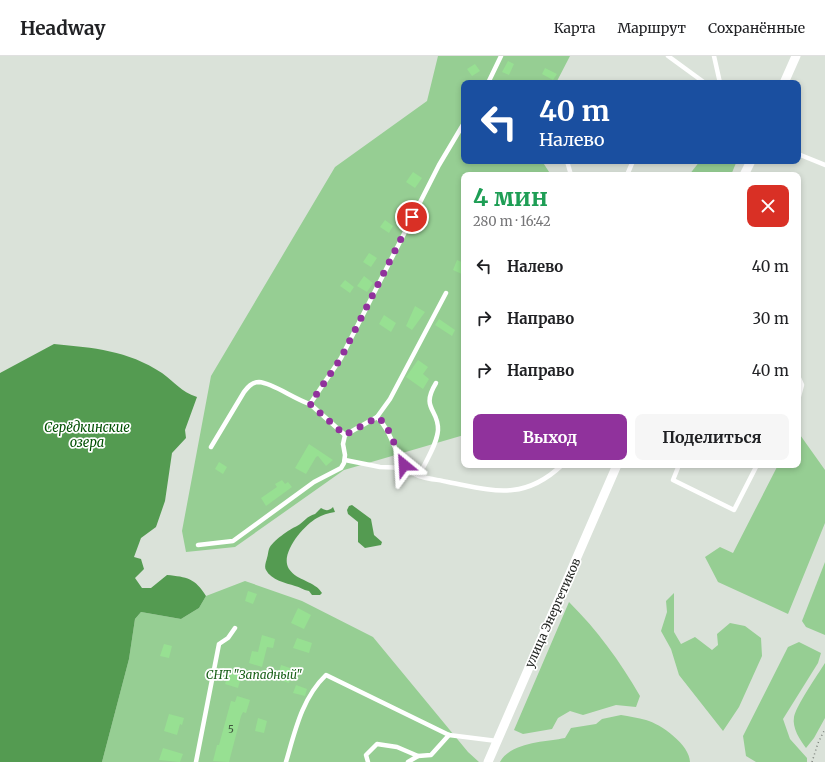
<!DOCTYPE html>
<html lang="ru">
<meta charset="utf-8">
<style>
body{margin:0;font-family:Merriweather,serif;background:#f6f6f6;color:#202124;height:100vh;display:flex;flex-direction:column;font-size:15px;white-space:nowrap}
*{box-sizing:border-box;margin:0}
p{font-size:13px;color:#757577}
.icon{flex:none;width:22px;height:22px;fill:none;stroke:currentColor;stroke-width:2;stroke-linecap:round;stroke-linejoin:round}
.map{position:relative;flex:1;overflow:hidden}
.side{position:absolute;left:461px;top:116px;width:340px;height:296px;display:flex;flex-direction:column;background:#fff;border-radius:8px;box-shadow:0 2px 6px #0003}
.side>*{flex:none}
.top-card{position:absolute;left:461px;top:24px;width:340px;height:84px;border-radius:8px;box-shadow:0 2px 6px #0003;background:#1a4fa0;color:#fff;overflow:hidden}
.pin{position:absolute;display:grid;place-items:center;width:34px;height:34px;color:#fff;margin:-17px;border:2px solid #fff;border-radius:50%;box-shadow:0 1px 4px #0007}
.me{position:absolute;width:44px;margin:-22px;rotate:333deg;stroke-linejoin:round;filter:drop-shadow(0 0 3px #0008)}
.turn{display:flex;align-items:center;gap:14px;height:84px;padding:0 12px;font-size:18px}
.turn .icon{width:52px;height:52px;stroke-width:2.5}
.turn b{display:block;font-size:28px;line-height:34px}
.round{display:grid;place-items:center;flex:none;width:42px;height:42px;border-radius:8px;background:#f6f6f6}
.overview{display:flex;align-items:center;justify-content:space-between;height:68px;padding:0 12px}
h1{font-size:24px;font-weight:700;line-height:30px;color:#1e9e55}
.action{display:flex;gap:8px;margin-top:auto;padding:8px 12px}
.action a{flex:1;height:46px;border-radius:8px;background:#90329c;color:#fff;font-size:16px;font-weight:700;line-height:46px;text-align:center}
.action a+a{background:#f6f6f6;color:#202124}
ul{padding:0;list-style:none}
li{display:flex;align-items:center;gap:12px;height:52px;padding:0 12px}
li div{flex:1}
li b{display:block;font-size:15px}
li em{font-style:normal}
header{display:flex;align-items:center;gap:24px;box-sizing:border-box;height:56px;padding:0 20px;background:#fff;border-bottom:1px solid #e0e0e0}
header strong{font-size:19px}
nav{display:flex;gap:22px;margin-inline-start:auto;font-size:14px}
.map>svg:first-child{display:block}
</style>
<header>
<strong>Headway</strong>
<nav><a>Карта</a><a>Маршрут</a><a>Сохранённые</a></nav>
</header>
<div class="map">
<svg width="825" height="706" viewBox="0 0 825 706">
<rect width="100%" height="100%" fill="#dae2d9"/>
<g fill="#96ce93">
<path d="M438,0H570L556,27H464V105H542L551,119H464V379L344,414L235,491L186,496L182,475L211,320L335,111L427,45Z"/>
<path d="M700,105H733L736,107L731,119H689Z"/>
<path d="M798,376L825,414V467L788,558L718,526L705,501L720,491L733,497L778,409H798Z"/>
<path d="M825,506V579L806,571L802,565Z"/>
<path d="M245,525L302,545L373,581L468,696L479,706H102L129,603L135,563L141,556L181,563L199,552L206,540Z"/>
<path d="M674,537V576L681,588L695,581L712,594L718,589L717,578L730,567L745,570L761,582L762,600L739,651L723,675L679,619L671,593L661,575L667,556L666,545Z"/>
<path d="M569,546C598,575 619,604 640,640L636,651L616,649L583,659L570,655L558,662L552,673L523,678L514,674Z"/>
<path d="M799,586L821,597L818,607L783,663L790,683L807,702V706H756L746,700L743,680L788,591Z"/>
<path d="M825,607V662L814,682L806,692C800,684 792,672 794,661C796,650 818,618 825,607Z"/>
<path d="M621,659C629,660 638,662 646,664C661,668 690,689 690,706H500C511,686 545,686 565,682L571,672L596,668L602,663Z"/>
</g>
<g fill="#549b51">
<path d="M54,288C94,292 127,294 162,317C176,327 180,335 197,341L185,374L186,382L172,397L165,445L156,471L141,482L134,501L141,503L144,513L135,522L142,532H151L167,519C187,521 195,522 206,540L199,552L181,563L141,556L135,563L129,603L102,706H0V317Z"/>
<path d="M352,449L371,463L374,479L382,486L381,489L365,492L358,486V466L348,458L347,454L349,450Z"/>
<path d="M333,451L335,456C328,457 322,459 317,462C304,469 279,498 289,513C297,525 315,525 322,537L320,539H312L309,535C303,534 300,531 295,530C286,527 271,524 266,514C264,511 266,506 267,502C268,499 268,496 269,493C272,485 290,473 297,470C304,466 307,460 315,458L321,452C326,455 329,455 333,451Z"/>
</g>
<g fill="#97e092">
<path d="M508,5L514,8L509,19L502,16Z"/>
<path d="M475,8L480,15L472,20L467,13Z"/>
<path d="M545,12L557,18L553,24L542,18Z"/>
<path d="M413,116L422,122L415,132L406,126Z"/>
<path d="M385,164L393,170L389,177L380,171Z"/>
<path d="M369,197L377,202L371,211L363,206Z"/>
<path d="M457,204L464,207V219L453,214Z"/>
<path d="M364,220L373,227L367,236L357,230Z"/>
<path d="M345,224L354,231L350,237L340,230Z"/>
<path d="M415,250L425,256L412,274L406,270Z"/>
<path d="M384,259L396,267L391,276L379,268Z"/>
<path d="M439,263L455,274L452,280L435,269Z"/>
<path d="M418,304L428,311L423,318L429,323L423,333L406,321Z"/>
<path d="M309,388L333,404L326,410L318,400L316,401L306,418L295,412Z"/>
<path d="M219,406L227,411L223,418L215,413Z"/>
<path d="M282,424L285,428L288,426L292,431L266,450L261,442L277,431L275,428Z"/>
<path d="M248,535L257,538L253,548L245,545Z"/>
<path d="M298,552L311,559L304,573L291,567Z"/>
<path d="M262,579L275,583L273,592L267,591L262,611L249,607L252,595L258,596Z"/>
<path d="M297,582L312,587L309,597L293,592Z"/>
<path d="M164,588L172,590L169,602L160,600Z"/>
<path d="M281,609L293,613L289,627L277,623Z"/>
<path d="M229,615L242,618L238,632L225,628Z"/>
<path d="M296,629L307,633L305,640L293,637Z"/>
<path d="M237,640L250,644L246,657L243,656L241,660L229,706L213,705L217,689H219L231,645L235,646Z"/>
<path d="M169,658L184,662L182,669L180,668L177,679L164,675Z"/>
<path d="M258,662L267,665L264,677L255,675Z"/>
<path d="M163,692L183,698L180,706L159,704Z"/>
</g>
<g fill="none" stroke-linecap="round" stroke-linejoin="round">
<path stroke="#7a7f79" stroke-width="1.5" stroke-dasharray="1 3" stroke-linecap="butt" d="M812,706L818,687L825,673"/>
<g stroke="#fff" stroke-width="4.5">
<path d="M668,0L705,27"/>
<path d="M714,0L720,27"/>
<path d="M488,27L501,0"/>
<path d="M798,98L825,109"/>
<path d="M567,105L571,119"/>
<path d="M627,119L633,105"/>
<path d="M446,237L390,343L377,361L345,379L310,348L341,302L439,109L464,67"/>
<path d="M798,320L802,329L798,344"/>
<path d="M377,361C393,376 395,403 410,415C420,423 436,423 448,426C494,435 524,445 562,409"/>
<path d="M211,391L244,336C248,331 252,326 259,326C273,327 294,343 310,348"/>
<path d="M345,404L380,411L408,412"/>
<path d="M679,409L673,424L734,454L757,409"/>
<path d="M419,420C425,406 437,389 438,374C439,353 420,353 436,327"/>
<path d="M198,489L233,485L314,426L341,412L344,407L345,399L343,388L345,379"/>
<path d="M196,706L219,588L228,582L235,572"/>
<path d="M286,706C295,675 302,642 326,619L449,679L497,685"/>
<path d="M368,706L366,699L377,688L397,691L418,700L431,699L449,679"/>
<path d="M408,706L418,700"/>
</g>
<g stroke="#fff" stroke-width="9">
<path d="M784,27L796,0"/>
<path d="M744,119L751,105"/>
<path d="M488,706L617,409"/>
</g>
</g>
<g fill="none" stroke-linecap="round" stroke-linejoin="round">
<path stroke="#90329c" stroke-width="7" stroke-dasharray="0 12.6" d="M404,409L386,369L378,361L345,379L310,348L341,302L412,161"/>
</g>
<g text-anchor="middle" stroke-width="3.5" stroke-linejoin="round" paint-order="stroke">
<g font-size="10" fill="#3f543e">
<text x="231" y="677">5</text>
</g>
<g font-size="12" fill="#222522" stroke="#fff">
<text transform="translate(553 557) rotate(-66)" y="4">улица Энергетиков</text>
</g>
<g font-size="12" font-style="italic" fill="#1b621a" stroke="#fff">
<text x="254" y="623">СНТ "Западный"</text>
</g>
<g font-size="13" font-style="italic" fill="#005002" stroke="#fff">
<text x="87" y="376">Серёдкинские<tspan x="87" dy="15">озера</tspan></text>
</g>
</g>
</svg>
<div class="pin" style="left:412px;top:161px;background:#d93025"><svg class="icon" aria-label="arrive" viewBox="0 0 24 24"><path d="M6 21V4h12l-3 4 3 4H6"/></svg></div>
<svg class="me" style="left:404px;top:409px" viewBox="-20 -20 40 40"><path d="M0-17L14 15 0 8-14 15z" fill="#90329c" stroke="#fff" stroke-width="4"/></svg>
<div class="top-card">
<div class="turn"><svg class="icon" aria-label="left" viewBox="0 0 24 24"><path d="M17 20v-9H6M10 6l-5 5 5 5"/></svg><div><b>40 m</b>Налево</div></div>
</div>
<section class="side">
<div class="overview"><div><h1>4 мин</h1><p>280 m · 16:42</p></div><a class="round" style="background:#d93025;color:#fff"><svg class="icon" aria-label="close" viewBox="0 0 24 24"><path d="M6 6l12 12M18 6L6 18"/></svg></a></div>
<ul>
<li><svg class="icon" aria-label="left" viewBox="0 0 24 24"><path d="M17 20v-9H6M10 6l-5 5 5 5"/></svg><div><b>Налево</b></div><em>40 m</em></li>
<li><svg class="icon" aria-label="right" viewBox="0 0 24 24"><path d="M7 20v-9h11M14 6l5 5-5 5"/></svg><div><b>Направо</b></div><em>30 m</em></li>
<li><svg class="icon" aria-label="right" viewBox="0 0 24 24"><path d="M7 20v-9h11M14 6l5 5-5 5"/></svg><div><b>Направо</b></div><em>40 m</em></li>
</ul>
<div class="action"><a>Выход</a><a>Поделиться</a></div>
</section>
</div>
